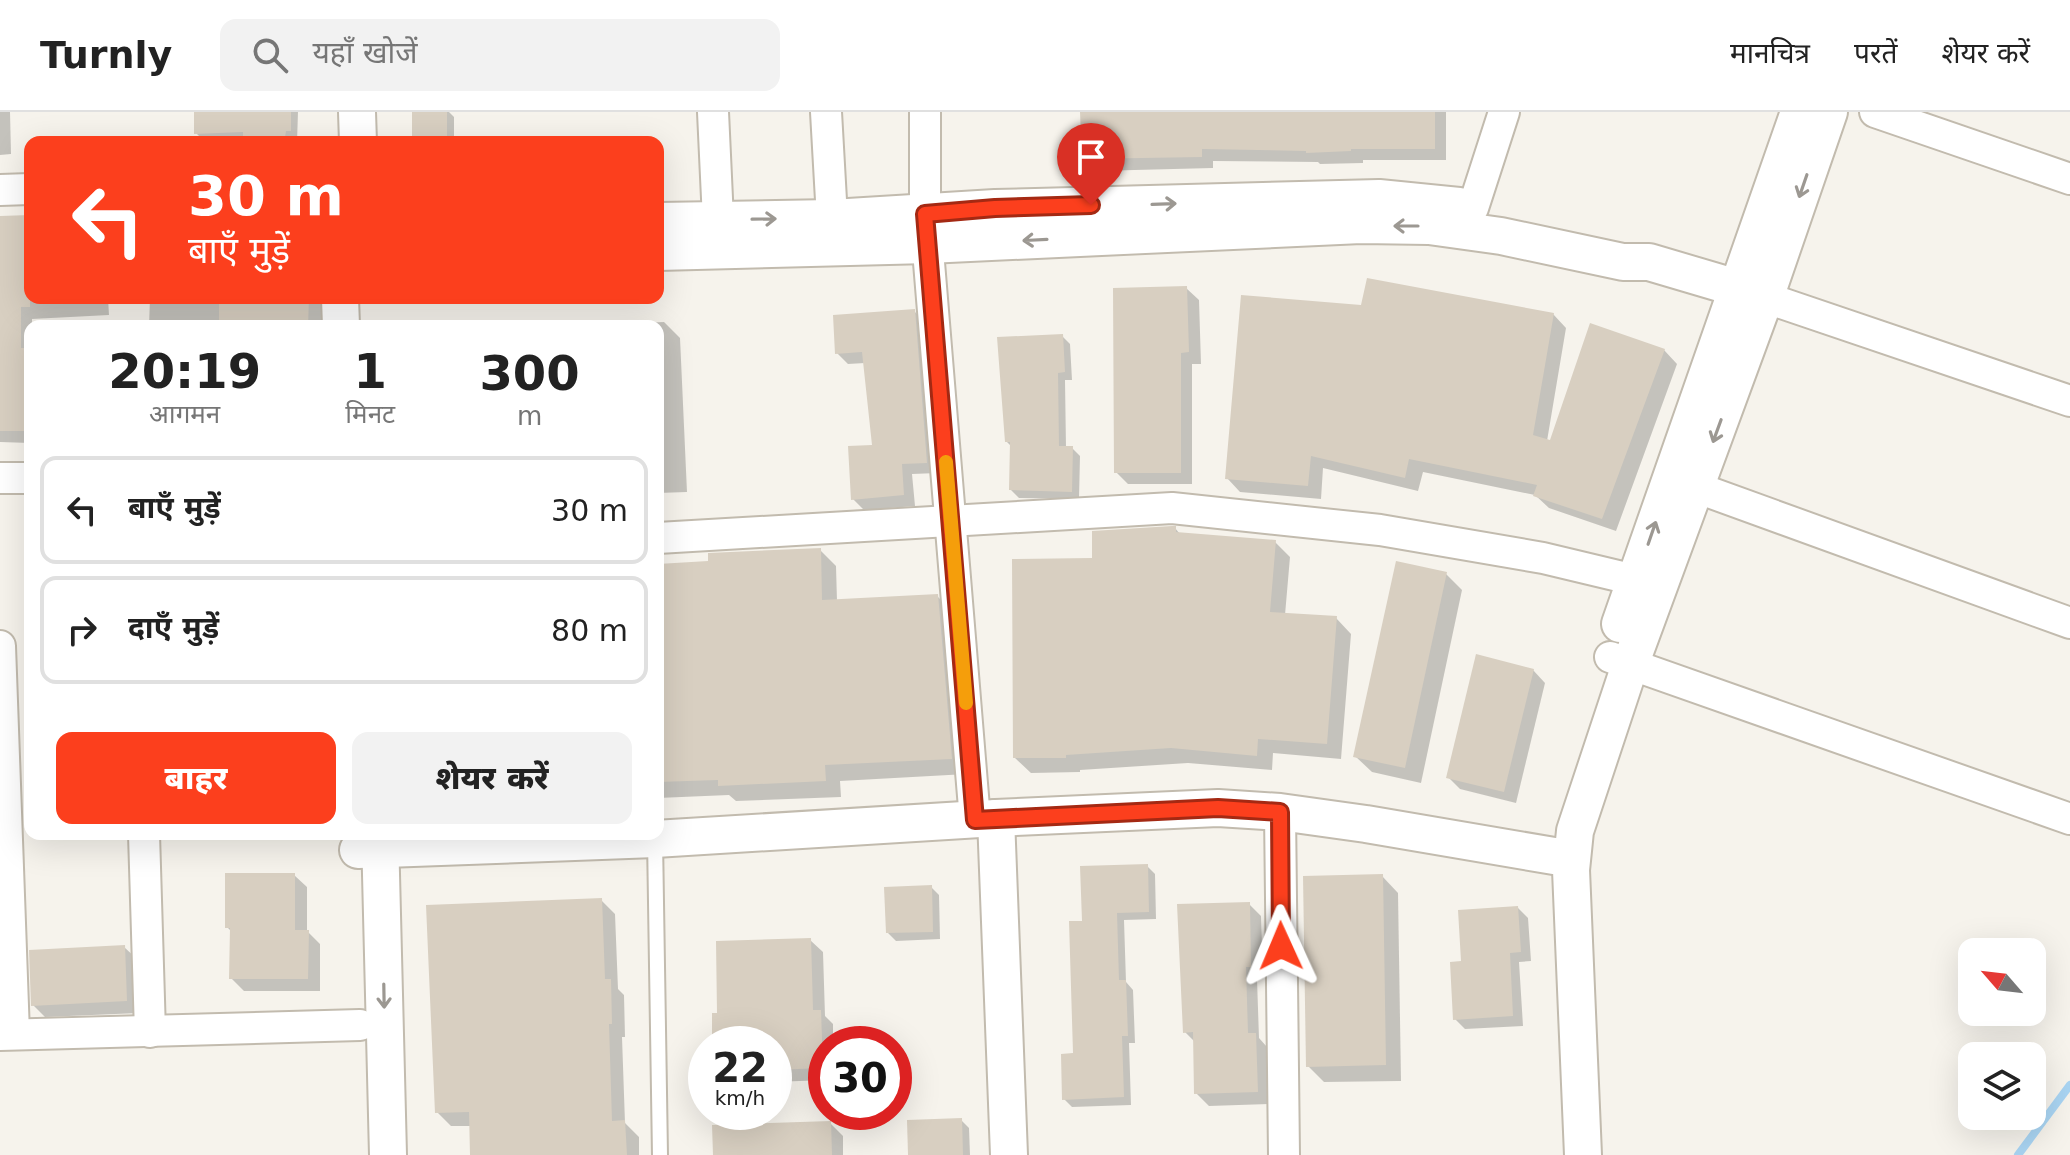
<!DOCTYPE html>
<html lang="hi">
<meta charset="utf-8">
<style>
body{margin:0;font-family:"DejaVu Sans","Noto Sans Devanagari",sans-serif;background:#f2f2f2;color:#222;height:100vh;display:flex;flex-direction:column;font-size:30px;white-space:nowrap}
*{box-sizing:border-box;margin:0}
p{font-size:26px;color:#767676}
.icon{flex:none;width:44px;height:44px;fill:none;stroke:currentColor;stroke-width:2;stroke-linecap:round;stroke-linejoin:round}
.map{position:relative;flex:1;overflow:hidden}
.details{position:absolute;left:24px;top:208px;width:640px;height:520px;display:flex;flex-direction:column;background:#fff;border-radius:16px;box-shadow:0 8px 32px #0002}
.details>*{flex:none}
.hud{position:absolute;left:24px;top:24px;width:640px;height:168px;border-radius:16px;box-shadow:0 8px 32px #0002;background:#fc3f1d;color:#fff;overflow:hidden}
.needle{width:52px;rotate:298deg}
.fabs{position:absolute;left:1958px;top:826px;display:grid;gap:16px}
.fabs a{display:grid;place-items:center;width:88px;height:88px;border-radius:16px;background:#fff;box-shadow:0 8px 32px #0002;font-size:40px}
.speed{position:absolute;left:688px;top:914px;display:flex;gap:16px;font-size:40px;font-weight:700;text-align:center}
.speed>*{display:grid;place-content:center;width:104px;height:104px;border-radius:50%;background:#fff;box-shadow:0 8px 32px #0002;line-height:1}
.speed small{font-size:20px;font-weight:400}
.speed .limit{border:12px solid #d22;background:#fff;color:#111}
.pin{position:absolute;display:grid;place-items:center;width:68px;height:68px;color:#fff;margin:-82px -34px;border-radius:50% 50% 50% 0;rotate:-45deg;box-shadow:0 0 8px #0007}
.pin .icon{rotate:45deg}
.me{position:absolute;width:88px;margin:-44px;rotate:359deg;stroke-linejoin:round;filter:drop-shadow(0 0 6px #0008)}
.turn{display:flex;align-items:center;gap:28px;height:168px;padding:0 32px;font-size:36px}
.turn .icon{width:104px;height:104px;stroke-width:2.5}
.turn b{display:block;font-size:56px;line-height:68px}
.eta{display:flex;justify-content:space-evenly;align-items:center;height:136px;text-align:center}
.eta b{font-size:48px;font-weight:800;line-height:56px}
.cta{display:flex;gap:16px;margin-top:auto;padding:16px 32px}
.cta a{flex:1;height:92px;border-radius:16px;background:#fc3f1d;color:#fff;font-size:32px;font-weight:800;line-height:92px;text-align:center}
.cta a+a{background:#f2f2f2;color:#222}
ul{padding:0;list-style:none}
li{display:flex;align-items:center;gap:24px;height:108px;margin:0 16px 12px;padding:0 16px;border:4px solid #e0e0e0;border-radius:16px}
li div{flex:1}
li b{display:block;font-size:30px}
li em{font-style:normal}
header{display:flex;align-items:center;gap:48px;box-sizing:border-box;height:112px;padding:0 40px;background:#fff;border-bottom:2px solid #e0e0e0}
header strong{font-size:38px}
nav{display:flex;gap:44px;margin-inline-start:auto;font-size:28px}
.search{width:560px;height:72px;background:#f2f2f2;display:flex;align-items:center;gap:20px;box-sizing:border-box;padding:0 28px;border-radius:16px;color:#767676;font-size:30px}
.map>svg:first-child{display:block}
</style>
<header>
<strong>Turnly</strong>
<div class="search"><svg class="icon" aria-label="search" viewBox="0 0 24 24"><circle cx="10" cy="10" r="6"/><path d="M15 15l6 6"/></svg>यहाँ खोजें</div>
<nav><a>मानचित्र</a><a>परतें</a><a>शेयर करें</a></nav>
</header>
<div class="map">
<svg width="2070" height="1043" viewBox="0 0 2070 1043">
<rect width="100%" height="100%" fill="#f6f3ec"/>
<g fill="#0003">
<path d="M0,0H10L11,42L0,43Z"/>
<path d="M196,0H298L297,30H205L196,21Z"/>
<path d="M414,0H449L454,5V30H414Z"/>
<path d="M1082,0H1446V48H1363V51L1320,52L1318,50L1213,49V56L1096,59L1084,47Z"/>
<path d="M30,105V186H108L109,203L32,207V214H30V331L0,330V106Z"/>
<path d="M1186,176L1199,188L1201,252H1192V372H1128L1116,360Z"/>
<path d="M150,186H321V214H149Z"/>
<path d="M1363,196L1553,202L1566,216L1547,329L1552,330L1664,238L1677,252L1616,419L1549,396L1535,383L1423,360L1418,379L1323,356L1321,387L1240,380L1227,366Z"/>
<path d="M914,199L925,210L938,361L912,362L915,394L864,398L853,387L874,335L865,251L848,252L837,241Z"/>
<path d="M664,210L680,226L687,380L658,381V214H571Z"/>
<path d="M1062,224L1070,232L1072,268H1065L1066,336H1072L1080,344L1079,387L1019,386L1011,378L1012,335L1006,329Z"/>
<path d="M1175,416L1180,422L1275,430L1290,445L1285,503L1336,506L1351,522L1341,647L1273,641L1272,658L1188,651L1080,658V660L1031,661L1015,646L1094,448Z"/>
<path d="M820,438L836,454L837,489L938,485L954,501L967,662L840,669L841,685L736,689L729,683L658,686V454L710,451Z"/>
<path d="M1446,462L1462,478L1421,671L1372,660L1355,644Z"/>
<path d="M1533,558L1545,571L1516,691L1460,677L1448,665Z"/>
<path d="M1147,754L1155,762L1156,807L1124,808L1126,870L1133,878L1135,931H1129L1131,993L1072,995L1064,987L1075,943L1084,811Z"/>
<path d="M294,763L307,775V819L320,832V879H244L231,866L232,820L227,815Z"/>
<path d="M1382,764L1398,781L1401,969L1324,970L1308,954Z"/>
<path d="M931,775L939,783L940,827L896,829L888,821Z"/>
<path d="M601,788L615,802L618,877L624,883L625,925H622L625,1011L639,1025V1043H472L471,1014H451L437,1000Z"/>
<path d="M1249,792L1261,804L1263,866L1257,867L1259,926L1267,935L1269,992L1209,994L1196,981L1195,930L1185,920Z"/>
<path d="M1518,796L1528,806L1531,849L1519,850L1523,914L1465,917L1455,907L1463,851Z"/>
<path d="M810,828L823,840L825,904L833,912V932H826V968L774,970V932H715L720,903Z"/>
<path d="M124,835L137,847L139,901L45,905L33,893Z"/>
<path d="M961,1008L969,1016L970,1043H910Z"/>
<path d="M830,1011L843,1024V1043H715Z"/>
</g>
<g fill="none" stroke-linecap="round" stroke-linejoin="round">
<path stroke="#a9d4f2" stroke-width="8" d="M2018,1043L2070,973"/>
</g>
<g fill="#d8cfc1">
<path d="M194,0H291V19H286L285,25H243V20L194,22Z"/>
<rect x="412" y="0" width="35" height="30"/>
<path d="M1080,0H1435V37H1351V39L1306,41V39L1202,37V45L1082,47Z"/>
<path d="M30,103V195H21V236H30V319H0V104Z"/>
<path d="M1367,166L1554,201L1533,323L1550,328L1590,211L1665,237L1602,407L1533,384L1537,373L1409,347L1405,366L1311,344L1308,374L1225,367L1241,183L1361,193Z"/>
<path d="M1187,174L1189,240L1181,241V361H1114L1113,176Z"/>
<path d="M219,186H309L308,214H219Z"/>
<path d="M915,197L927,351L902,352L904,383L851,388L848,334L872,333L862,240L835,242L833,203Z"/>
<path d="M1063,222L1065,260L1058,261L1059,334H1073L1072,380L1009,378L1010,330H1005L997,225Z"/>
<path d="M1172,414H1176V420L1276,428L1270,500L1337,504L1327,632L1258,627L1257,644L1171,636L1066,643V646H1013L1012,447L1092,446V419Z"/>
<path d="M821,436L822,488L938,482L952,647L825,653L826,669L718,674V668L658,670V452L708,449V441Z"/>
<path d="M1396,449L1447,460L1405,656L1353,645Z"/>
<path d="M1476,542L1534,557L1504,680L1446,666Z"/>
<path d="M1148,752L1149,800L1117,801L1119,868H1126L1128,924H1122L1124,985L1062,988L1061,942L1073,941L1069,809H1082L1080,754Z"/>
<path d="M225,761H295V818H309L308,867H229L230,816H225Z"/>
<path d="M1383,762L1386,953L1306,955L1303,764Z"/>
<path d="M932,773L933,820L886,821L884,775Z"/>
<path d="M602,786L605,867H611L612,912H609L612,1009L625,1008L627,1043H470L469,1000L435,1001L426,793Z"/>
<path d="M1250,790L1251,855H1246L1248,921H1256L1258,980L1194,982L1193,920L1183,921L1177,792Z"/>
<path d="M1518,794L1521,840L1510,841L1513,904L1453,908L1450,850L1461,849L1458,798Z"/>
<path d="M811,826L813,898H821L823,956L774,958V932H712V901H717L716,829Z"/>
<path d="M125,833L127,889L31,894L29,838Z"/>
<path d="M962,1006L963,1043H908L907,1008Z"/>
<path d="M831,1009L832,1043H713L712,1013Z"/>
</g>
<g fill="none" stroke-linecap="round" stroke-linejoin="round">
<defs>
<path id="service" d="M655,727L660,1043"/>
<g id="minor">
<path d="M713,0L718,108"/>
<path d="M826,0L832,106"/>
<path d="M925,0V102L975,708"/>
<path d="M1875,0L2070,67"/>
<path d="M0,78L30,77"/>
<path d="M1473,96L1504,0"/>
<path d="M1746,179L2070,289"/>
<path d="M0,366H30"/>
<path d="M1673,367L2070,511"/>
<path d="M658,426L1172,396L1380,418L1543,446L1635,468"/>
<path d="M0,534L14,922"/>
<path d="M1610,545L2070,707"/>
<path d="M1280,700L1284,1043"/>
<path d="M144,722L150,920"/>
<path d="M0,923L360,913"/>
</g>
<g id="tertiary">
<path d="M357,0L358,30"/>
<path d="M658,109L832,106L995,96L1379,86L1459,94"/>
<path d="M658,140L928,133L1361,113L1429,114L1501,124L1623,150H1649L1737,176"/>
<path d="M340,186L341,214"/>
<path d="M1620,512L1799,0"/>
<path d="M996,706L1009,1043"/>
<path d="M380,722L388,1043"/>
<path d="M358,738L655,727L996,706L1218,696L1280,700L1366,712L1554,744"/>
<path d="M1583,1043L1571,758L1575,719L1630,553L1765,186L1829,0"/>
</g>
</defs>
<use href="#service" stroke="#c2bbae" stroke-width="18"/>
<use href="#minor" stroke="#c2bbae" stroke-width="34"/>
<use href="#tertiary" stroke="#c2bbae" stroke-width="40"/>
<use href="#service" stroke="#fff" stroke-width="14"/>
<use href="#minor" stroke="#fff" stroke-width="30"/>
<use href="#tertiary" stroke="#fff" stroke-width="36"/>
</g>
<defs><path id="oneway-shaft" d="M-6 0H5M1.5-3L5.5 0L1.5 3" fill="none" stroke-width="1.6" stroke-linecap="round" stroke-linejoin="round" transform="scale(2)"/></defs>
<g stroke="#9c9892">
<use href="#oneway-shaft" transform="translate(1803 74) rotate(109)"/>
<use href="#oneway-shaft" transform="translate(1164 92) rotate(-2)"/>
<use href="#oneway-shaft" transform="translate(764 107) rotate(-1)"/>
<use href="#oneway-shaft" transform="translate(1406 114) rotate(-180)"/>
<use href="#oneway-shaft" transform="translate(1035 128) rotate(177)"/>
<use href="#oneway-shaft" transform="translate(1717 319) rotate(110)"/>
<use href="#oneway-shaft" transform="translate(1652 421) rotate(-71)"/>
<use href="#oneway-shaft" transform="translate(384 884) rotate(89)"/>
</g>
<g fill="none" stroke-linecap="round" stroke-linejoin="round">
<defs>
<path id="route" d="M1091,93L995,96L925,102L975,708L1218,696L1280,700L1281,834"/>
</defs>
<use href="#route" stroke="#a42913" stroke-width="20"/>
<use href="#route" stroke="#fc3f1d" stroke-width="14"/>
<path stroke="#f59e0b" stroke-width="14" d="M946,350L966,591"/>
</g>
</svg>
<div class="fabs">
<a><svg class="needle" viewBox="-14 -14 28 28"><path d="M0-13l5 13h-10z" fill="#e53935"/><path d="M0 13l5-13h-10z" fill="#767676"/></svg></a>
<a><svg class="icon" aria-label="layers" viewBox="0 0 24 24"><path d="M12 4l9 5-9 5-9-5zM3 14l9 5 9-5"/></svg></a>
</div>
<div class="speed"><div>22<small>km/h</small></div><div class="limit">30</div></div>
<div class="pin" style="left:1091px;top:93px;background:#d93025"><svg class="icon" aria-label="arrive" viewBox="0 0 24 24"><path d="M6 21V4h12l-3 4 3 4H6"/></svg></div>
<svg class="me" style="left:1281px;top:834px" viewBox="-20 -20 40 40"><path d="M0-17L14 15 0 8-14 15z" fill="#fc3f1d" stroke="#fff" stroke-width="4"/></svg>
<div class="hud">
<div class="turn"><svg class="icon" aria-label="left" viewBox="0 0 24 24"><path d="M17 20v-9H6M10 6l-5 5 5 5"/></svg><div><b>30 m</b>बाएँ मुड़ें</div></div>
</div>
<section class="details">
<div class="eta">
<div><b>20:19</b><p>आगमन</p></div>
<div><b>1</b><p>मिनट</p></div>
<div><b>300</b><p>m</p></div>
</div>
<ul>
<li><svg class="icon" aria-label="left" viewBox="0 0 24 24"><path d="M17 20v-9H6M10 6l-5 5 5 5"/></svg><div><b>बाएँ मुड़ें</b></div><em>30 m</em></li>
<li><svg class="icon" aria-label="right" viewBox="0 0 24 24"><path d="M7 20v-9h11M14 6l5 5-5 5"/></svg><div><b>दाएँ मुड़ें</b></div><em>80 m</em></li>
</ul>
<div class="cta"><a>बाहर</a><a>शेयर करें</a></div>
</section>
</div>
